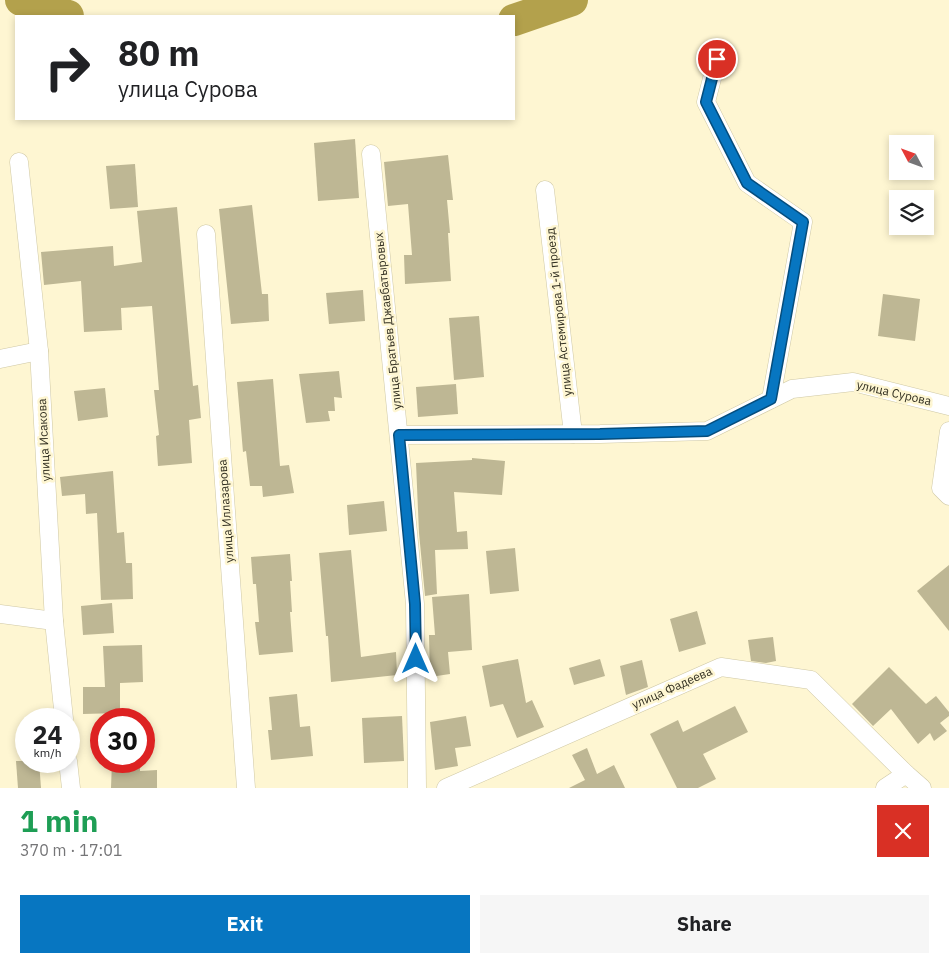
<!DOCTYPE html>
<meta charset="utf-8">
<style>
body{margin:0;font-family:"IBM Plex Sans",sans-serif;background:#f6f6f6;color:#202124;height:100vh;display:flex;flex-direction:column;font-size:19px;white-space:nowrap}
*{box-sizing:border-box;margin:0}
p{font-size:16px;color:#757577}
.icon{flex:none;width:28px;height:28px;fill:none;stroke:currentColor;stroke-width:2;stroke-linecap:round;stroke-linejoin:round}
.map{position:relative;height:788px;overflow:hidden}
.drawer{display:flex;flex-direction:column;background:#fff;flex:1}
.drawer>*{flex:none}
.guide{position:absolute;left:15px;top:15px;width:500px;height:105px;border-radius:0px;box-shadow:0 2px 8px #0003;background:#fff;color:#202124;overflow:hidden}
.needle{width:32px;rotate:311deg}
.fabs{position:absolute;left:889px;top:135px;display:grid;gap:10px}
.fabs a{display:grid;place-items:center;width:45px;height:45px;border-radius:0px;background:#fff;box-shadow:0 2px 8px #0003;font-size:25px}
.speed{position:absolute;left:15px;top:708px;display:flex;gap:10px;font-size:25px;font-weight:700;text-align:center}
.speed>*{display:grid;place-content:center;width:65px;height:65px;border-radius:50%;background:#fff;box-shadow:0 2px 8px #0003;line-height:1}
.speed small{font-size:12px;font-weight:400}
.speed .limit{border:8px solid #d22;background:#fff;color:#111}
.pin{position:absolute;display:grid;place-items:center;width:42px;height:42px;color:#fff;margin:-21px;border:2px solid #fff;border-radius:50%;box-shadow:0 1px 5px #0007}
.me{position:absolute;width:55px;margin:-28px;rotate:0deg;stroke-linejoin:round;filter:drop-shadow(0 0 4px #0008)}
.turn{display:flex;align-items:center;gap:18px;height:105px;padding:0 20px;font-size:22px}
.turn .icon{width:65px;height:65px;stroke-width:2.5}
.turn b{display:block;font-size:35px;line-height:42px}
.round{display:grid;place-items:center;flex:none;width:52px;height:52px;border-radius:0px;background:#f6f6f6}
.head{display:flex;align-items:center;justify-content:space-between;height:85px;padding:0 20px}
h1{font-size:30px;font-weight:800;line-height:38px;color:#1e9e55}
.button{display:flex;gap:10px;margin-top:auto;padding:10px 20px}
.button a{flex:1;height:58px;border-radius:0px;background:#0776c1;color:#fff;font-size:20px;font-weight:800;line-height:58px;text-align:center}
.button a+a{background:#f6f6f6;color:#202124}
.map>svg:first-child{display:block}
</style>
<div class="map">
<svg width="949" height="788" viewBox="0 0 949 788">
<rect width="100%" height="100%" fill="#fef6d2"/>
<g fill="none" stroke-linecap="round" stroke-linejoin="round">
<g stroke="#b3a14c" stroke-width="32">
<path d="M21,0L68,16"/>
<path d="M514,20L572,0"/>
</g>
</g>
<g fill="#beb794">
<path d="M355,139L359,198L318,201L314,143Z"/>
<path d="M448,155L453,200H447L450,233H448L451,281L405,284L404,255H412L408,204L388,206L384,162Z"/>
<path d="M135,164L138,207L110,209L106,166Z"/>
<path d="M252,205L262,294H268L269,321L231,324L219,209Z"/>
<path d="M177,207L193,386L198,385L201,418L189,420L192,463L158,466L156,436L159,435L154,390H159L152,306L121,308L122,330L84,332L81,281L44,285L41,252L113,246L114,266L142,262L137,211Z"/>
<path d="M363,290L365,321L329,324L326,293Z"/>
<path d="M883,294L920,299L915,341L878,336Z"/>
<path d="M479,316L484,377L454,380L449,318Z"/>
<path d="M339,371L342,398L334,397L335,411H328L330,421L306,423L299,374Z"/>
<path d="M273,379L280,466L289,465L294,493L263,497L262,486H250L246,451L243,452L237,382Z"/>
<path d="M456,384L458,414L418,417L416,387Z"/>
<path d="M105,388L108,417L78,421L74,391Z"/>
<path d="M472,458L505,461L502,495L454,492L457,532L467,531L468,549L435,550L437,594L425,596L419,533L416,463L472,460Z"/>
<path d="M113,471L117,533L124,532L126,563H132L133,599L101,600L97,513L86,514L85,494L62,496L60,477Z"/>
<path d="M384,501L387,531L349,535L347,505Z"/>
<path d="M515,548L519,591L490,594L486,551Z"/>
<path d="M351,550L361,657L396,652L397,675L331,682L328,636H326L319,553Z"/>
<path d="M290,554L292,581H290L292,612H290L293,652L259,655L255,622H259L256,584H253L251,557Z"/>
<path d="M949,565V631L917,591Z"/>
<path d="M469,594L472,650L448,652L450,674L430,677L429,635H435L432,597Z"/>
<path d="M112,603L114,633L83,635L81,606Z"/>
<path d="M697,611L706,644L679,652L670,619Z"/>
<path d="M773,637L776,661L766,663L751,661L748,640Z"/>
<path d="M142,645L143,682L120,683V713L83,714V687H105L103,646Z"/>
<path d="M518,659L526,703L532,700L544,727L517,738L503,704L490,707L482,666Z"/>
<path d="M600,659L605,676L574,685L569,668Z"/>
<path d="M642,660L648,687L626,695L620,666Z"/>
<path d="M889,667L926,704L936,696L949,712V716L940,723L947,731L934,741L930,733L918,744L891,709L873,726L852,704Z"/>
<path d="M297,694L300,727L310,726L313,756L271,760L268,730H272L269,697Z"/>
<path d="M735,706L748,732L703,754L716,779L698,788H677L650,734L678,720L683,732Z"/>
<path d="M402,716L404,761L364,763L362,718Z"/>
<path d="M466,716L471,746L455,748L458,766L435,770L430,722Z"/>
<path d="M587,748L597,774L614,765L625,788H569L585,780L572,755Z"/>
<path d="M16,761H39L41,788H18Z"/>
<path d="M112,761H140V771L157,770V788H111Z"/>
</g>
<g fill="none" stroke-linecap="round" stroke-linejoin="round">
<defs>
<g id="minor">
<path d="M717,59L706,102L747,183L803,222L771,399"/>
<path d="M371,154L415,604L417,788"/>
<path d="M19,162L39,351L54,621L64,719"/>
<path d="M545,190L573,434"/>
<path d="M206,234L246,788"/>
<path d="M0,359L39,351"/>
<path d="M949,431L941,488L949,496"/>
<path d="M399,435L600,434L707,431L792,389L853,382L949,406"/>
<path d="M0,614L54,621"/>
<path d="M68,761L71,788"/>
<path d="M446,788L721,667L811,680L906,774"/>
<path d="M885,788L906,774L922,788"/>
</g>
</defs>
<use href="#minor" stroke="#cfc8a5" stroke-width="19"/>
<use href="#minor" stroke="#fff" stroke-width="18"/>
</g>
<g fill="none" stroke-linecap="round" stroke-linejoin="round">
<defs>
<path id="route" d="M416,659L415,604L399,435L600,434L707,431L771,399L803,222L747,183L706,102L717,59"/>
</defs>
<use href="#route" stroke="#054d7d" stroke-width="12"/>
<use href="#route" stroke="#0776c1" stroke-width="9"/>
</g>
<g text-anchor="middle" stroke-width="5" stroke-linejoin="round" paint-order="stroke">
<g font-size="12" fill="#322f21" stroke="#fef6d2">
<text transform="translate(559 312) rotate(-96)" y="4">улица Астемирова 1-й проезд</text>
<text transform="translate(388 321) rotate(-96)" y="4">улица Братьев Джавбатыровых</text>
<text transform="translate(894 393) rotate(13)" y="4">улица Сурова</text>
<text transform="translate(44 440) rotate(-93)" y="4">улица Исакова</text>
<text transform="translate(226 511) rotate(-94)" y="4">улица Иллазарова</text>
<text transform="translate(672 688) rotate(-24)" y="4">улица Фадеева</text>
</g>
</g>
</svg>
<div class="fabs">
<a><svg class="needle" viewBox="-14 -14 28 28"><path d="M0-13l5 13h-10z" fill="#e53935"/><path d="M0 13l5-13h-10z" fill="#757577"/></svg></a>
<a><svg class="icon" aria-label="layers" viewBox="0 0 24 24"><path d="M12 4l9 5-9 5-9-5zM3 14l9 5 9-5"/></svg></a>
</div>
<div class="speed"><div>24<small>km/h</small></div><div class="limit">30</div></div>
<div class="pin" style="left:717px;top:59px;background:#d93025"><svg class="icon" aria-label="arrive" viewBox="0 0 24 24"><path d="M6 21V4h12l-3 4 3 4H6"/></svg></div>
<svg class="me" style="left:416px;top:659px" viewBox="-20 -20 40 40"><path d="M0-17L14 15 0 8-14 15z" fill="#0776c1" stroke="#fff" stroke-width="4"/></svg>
<div class="guide">
<div class="turn"><svg class="icon" aria-label="right" viewBox="0 0 24 24"><path d="M7 20v-9h11M14 6l5 5-5 5"/></svg><div><b>80 m</b>улица Сурова</div></div>
</div>
</div>
<section class="drawer">
<div class="head"><div><h1>1 min</h1><p>370 m · 17:01</p></div><a class="round" style="background:#d93025;color:#fff"><svg class="icon" aria-label="close" viewBox="0 0 24 24"><path d="M6 6l12 12M18 6L6 18"/></svg></a></div>
<div class="button"><a>Exit</a><a>Share</a></div>
</section>
